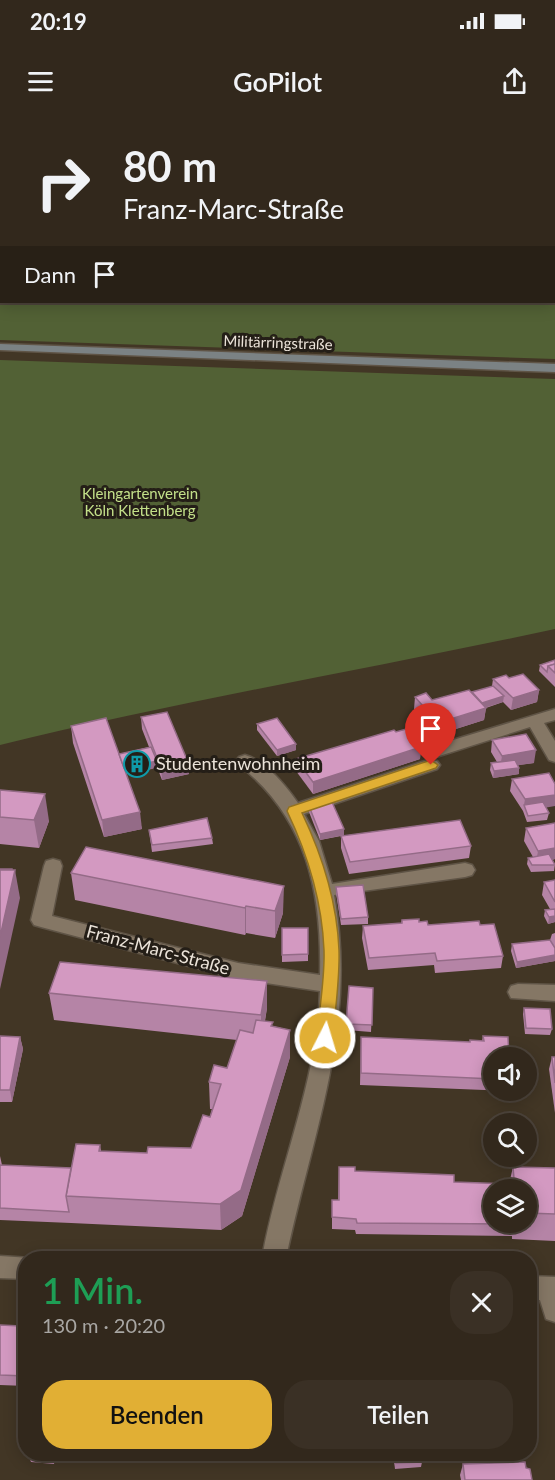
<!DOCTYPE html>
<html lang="de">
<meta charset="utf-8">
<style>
body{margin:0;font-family:Lato,sans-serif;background:#3a3025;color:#f1f3f6;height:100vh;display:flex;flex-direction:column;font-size:22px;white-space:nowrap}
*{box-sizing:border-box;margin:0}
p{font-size:20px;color:#a8a6a3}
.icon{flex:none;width:33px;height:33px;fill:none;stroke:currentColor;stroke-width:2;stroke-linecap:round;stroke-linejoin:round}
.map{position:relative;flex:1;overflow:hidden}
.details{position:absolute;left:18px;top:1131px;width:519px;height:210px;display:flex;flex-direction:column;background:#32281c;border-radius:24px;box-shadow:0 3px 15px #0003,0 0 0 2px #4d443b}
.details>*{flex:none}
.banner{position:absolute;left:0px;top:0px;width:555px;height:183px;box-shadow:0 3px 15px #0003,0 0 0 2px #4d443b;background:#32281c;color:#f1f3f6;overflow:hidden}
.fabs{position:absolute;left:483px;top:927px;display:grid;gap:12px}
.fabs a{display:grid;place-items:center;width:54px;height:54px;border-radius:50%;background:#32281c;box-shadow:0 3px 15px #0003,0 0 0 2px #4d443b;font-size:30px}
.pin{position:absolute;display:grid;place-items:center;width:51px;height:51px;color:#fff;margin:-62px -26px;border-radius:50% 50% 50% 0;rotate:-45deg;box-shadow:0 0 6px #0007}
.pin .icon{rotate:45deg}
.me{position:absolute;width:66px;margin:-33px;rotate:5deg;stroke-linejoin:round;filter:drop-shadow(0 0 4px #0008)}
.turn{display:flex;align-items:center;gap:21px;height:126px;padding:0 24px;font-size:27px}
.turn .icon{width:78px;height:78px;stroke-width:2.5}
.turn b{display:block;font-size:42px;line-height:51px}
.then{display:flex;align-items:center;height:57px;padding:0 24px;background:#0003;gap:12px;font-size:22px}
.round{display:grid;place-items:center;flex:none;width:63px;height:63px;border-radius:24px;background:#3a3025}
.summary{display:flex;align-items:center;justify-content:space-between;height:102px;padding:0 24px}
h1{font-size:36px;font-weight:600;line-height:45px;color:#1e9e55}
.button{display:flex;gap:12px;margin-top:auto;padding:12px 24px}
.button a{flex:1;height:69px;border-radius:24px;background:#e1af34;color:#111;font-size:24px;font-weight:600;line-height:69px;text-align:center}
.button a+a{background:#3a3025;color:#f1f3f6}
.status{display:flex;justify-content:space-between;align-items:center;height:42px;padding:0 30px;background:#32281c;direction:ltr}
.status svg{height:16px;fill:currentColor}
header{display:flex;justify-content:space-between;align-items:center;height:78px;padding:0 24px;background:#32281c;font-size:27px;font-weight:600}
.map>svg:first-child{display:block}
</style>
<div class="status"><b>20:19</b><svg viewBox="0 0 49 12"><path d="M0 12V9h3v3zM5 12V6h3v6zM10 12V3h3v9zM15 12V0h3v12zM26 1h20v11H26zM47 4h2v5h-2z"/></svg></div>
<header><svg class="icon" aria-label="menu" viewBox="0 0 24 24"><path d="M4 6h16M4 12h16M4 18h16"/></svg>GoPilot<svg class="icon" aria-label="share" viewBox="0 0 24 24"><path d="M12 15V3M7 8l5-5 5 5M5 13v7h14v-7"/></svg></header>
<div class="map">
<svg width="555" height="1360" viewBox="0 0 555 1360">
<rect width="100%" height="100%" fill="#423625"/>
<g fill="#526135" fill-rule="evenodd">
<path d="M0,0H555V239L0,220ZM2,2H554V182H2Z"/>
<path d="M0,240L555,259V509C370,549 184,580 0,625Z"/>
</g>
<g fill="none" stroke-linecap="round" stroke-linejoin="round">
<defs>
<g id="street">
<path d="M555,589V600L544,603L555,621V642L549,640L530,607L436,637L430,635L427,631L430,627Z"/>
<path d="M245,635C266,641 286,666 298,683L425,641H437L440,645L437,649L304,694L319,721L332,764L465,743L472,745L475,750L472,755L465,757L334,775C358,907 312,1013 286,1138H262C278,1048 317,964 320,871L238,859L41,807L34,805L31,800L44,746L46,741L53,739L60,741L62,746L52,796L238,843L320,855C322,773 307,698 239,645L236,641L239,637Z"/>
<path d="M518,864L555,865V881L511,878L508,872L511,866Z"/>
<path d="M0,1136L31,1138H26V1159L0,1158Z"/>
<path d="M530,1156L555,1157V1202L546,1199L540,1180H530Z"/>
</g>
<path id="secondary" d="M0,224L555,244V252L0,230Z"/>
<g id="primary">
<path d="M497,0H506L507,2H498Z"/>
<path d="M554,53L555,54V60L554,59Z"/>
</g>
</defs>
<use href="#street" stroke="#5f5446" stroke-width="3"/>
<use href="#secondary" stroke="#5f5446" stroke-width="3"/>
<use href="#primary" stroke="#5f5446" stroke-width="3"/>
<use href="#street" fill="#857765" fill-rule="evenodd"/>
<use href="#secondary" fill="#7b8284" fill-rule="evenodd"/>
<use href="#primary" fill="#718da3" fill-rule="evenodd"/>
</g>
<g fill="#b584a6" fill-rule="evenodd">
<path d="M555,540V567L539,551L540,545Z"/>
<path d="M509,558L539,570L537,582L511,590L503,582L486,588L484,600L437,615L433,610V615L424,617L415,607L416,601L423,599L414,589L415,577L432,580L472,573L492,566L493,559Z"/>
<path d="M141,597L188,642L189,654L162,660L157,647L126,654L142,709L104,717L73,623L71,606L119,634L149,627L142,609Z"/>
<path d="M257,604L296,630L277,636L257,610Z"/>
<path d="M396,612L421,627L420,639L313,674L296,651V639Z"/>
<path d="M492,620L534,643L518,645L519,648V654L493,658L490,650L491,643L497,642L491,632Z"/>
<path d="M512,659L546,688L549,693L547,700L527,702L523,691L510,671Z"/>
<path d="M0,670L49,701L39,728L0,724Z"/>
<path d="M309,686L344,715L471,726L469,738L349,754L341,728V716L320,720L309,692Z"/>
<path d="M555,703V739L552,740L555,744L554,751L531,752L527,744L528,738L533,737L524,721L526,708Z"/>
<path d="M149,710L212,718L213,724L152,732Z"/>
<path d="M86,727L283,793L275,818L246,813L245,815L75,780L71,753Z"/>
<path d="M555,760V802L548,804L544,796L545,790L550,789L542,775L544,762Z"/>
<path d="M336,767L368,797V804L341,805L336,773Z"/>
<path d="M402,800L419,802L428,805H480L503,836L501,848L435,853L434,845L368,850L362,818L363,806L401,803Z"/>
<path d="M282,808H308V841L282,842Z"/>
<path d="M555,813V841L516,848L511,831L512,824L550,820L552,814Z"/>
<path d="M349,866L373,868L371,912L346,910Z"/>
<path d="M49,873L267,888L265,901L273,906L290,910V937L242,1096L221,1110L71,1103L0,1100V1036L2,1045L71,1048L100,1025L101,1031L147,1033L191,1028L210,997L212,989H210L209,962L227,948L237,920L54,900Z"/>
<path d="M524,888L552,909L550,915L525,914L523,894Z"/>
<path d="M0,916L20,917L23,929L12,982H0Z"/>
<path d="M483,916L494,938V970H509V971L360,965L361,917L470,922L482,921Z"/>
<path d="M552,937H555V993L549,949Z"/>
<path d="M339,1047L355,1051L454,1062L509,1064L513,1047L555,1048V1121L512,1119V1116L356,1114L355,1110L332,1109V1080H338ZM494,1070H526V1102H494Z"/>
<path d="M26,1203V1266L0,1265V1205L21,1206Z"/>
<path d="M30,1334H55L54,1344L31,1342L29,1337Z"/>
<path d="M393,1334H421L422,1342L421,1347L395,1349Z"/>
<path d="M463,1344L526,1348L532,1360H461L460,1355Z"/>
</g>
<g fill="#946b87">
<path d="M539,570L537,582L511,590L513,578Z"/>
<path d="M504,576L503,582L481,589L482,583Z"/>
<path d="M486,588L484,600L437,615L438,603Z"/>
<path d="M433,609V615L424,617L425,611Z"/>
<path d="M296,624V630L277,636V630Z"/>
<path d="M421,627L420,639L313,674V662Z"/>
<path d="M536,630L534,643L500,648L502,636Z"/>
<path d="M157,641V648L122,655L121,649Z"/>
<path d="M188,642L189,654L162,660L161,648Z"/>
<path d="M519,648V654L493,658L494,651Z"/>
<path d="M45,674L49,701L39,728L34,700Z"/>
<path d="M555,675V686L527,691L524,685L525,679Z"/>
<path d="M140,692L142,709L104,717L102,700Z"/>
<path d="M344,709V715L320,720V714Z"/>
<path d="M555,728V739L536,743L538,731Z"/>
<path d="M15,750L20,778L0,869V817Z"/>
<path d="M284,766L283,793L275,818V791Z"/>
<path d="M246,786V813L245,815V788Z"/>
<path d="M555,796V802L548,804L549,797Z"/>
<path d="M555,835V841L516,848L517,842Z"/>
<path d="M267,861V888L261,922V895Z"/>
<path d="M290,910V937L242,1096L221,1110L220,1084Z"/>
<path d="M20,917L23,929L12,982L10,970Z"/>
<path d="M53,1334H55L54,1344L52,1338Z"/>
</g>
<g fill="#d399c1" stroke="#946b87" stroke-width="1.5">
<path d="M555,540V544L548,546L547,552L540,545Z"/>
<path d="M555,544V553L548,546Z"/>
<path d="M523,554L539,570L513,578L493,559L506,555L509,558Z"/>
<path d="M493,566L504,576L482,583L472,572Z"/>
<path d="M469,570L486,588L438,603L415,577L426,573L432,580Z"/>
<path d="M167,592L188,642L161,648L141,597Z"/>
<path d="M106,598L140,692L102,700L71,606Z"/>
<path d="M277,598L296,624L277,630L257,604Z"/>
<path d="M424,599L433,609L425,611L416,601Z"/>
<path d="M406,609L421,627L313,662L296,639L394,610L396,612Z"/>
<path d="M526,614L536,630L502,636L492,620Z"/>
<path d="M151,627L157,641L124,648L119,634Z"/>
<path d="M515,640L519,648L494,651L491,643Z"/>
<path d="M549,653L555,664V675L525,679L512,659Z"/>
<path d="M0,670L45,674L34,700L0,697Z"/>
<path d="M332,682L344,709L320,714L309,686Z"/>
<path d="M543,682L549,693L528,696L524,685Z"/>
<path d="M207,698L212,718L152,725L149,710Z"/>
<path d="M460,700L471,726L350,742L341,716Z"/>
<path d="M555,703V728L538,731L526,708Z"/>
<path d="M86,727L284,766L275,791L246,786L245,788L71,753Z"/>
<path d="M549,734L555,745H532L528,738Z"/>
<rect x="0" y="749" width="12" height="1"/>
<path d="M0,750H15L0,817Z"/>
<path d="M555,760V782L544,762Z"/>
<path d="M363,765L368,797L341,799L336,767Z"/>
<path d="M555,789V796L549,797L545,790Z"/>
<path d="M419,799V802L427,801L428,805L479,801L480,805L494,804L503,836L437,841L435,833L369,838L363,806L402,803V800Z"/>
<path d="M282,808H308V834L282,835Z"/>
<path d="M550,820L555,828V835L517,842L512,824Z"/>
<path d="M60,842L267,861L261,895L49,873Z"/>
<path d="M349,866L373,868L372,905L346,904Z"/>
<path d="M524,888L550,889L552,909L526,908Z"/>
<path d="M256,900L273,902L271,906L290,910L241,1070L220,1084L66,1076L76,1024L100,1025L99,1031L147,1033L148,1027L191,1028L203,995L210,997L221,964L209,962L214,945L227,948L240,910L253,913Z"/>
<path d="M0,916L20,917L10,970H0Z"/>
<path d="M483,916L508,917L509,938H494V959L361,953V917L470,922V920L484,921Z"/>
<path d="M552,937H555V963Z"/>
<path d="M0,1045L71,1048L66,1076L69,1092L0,1088Z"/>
<path d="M339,1047H355V1051L454,1055V1062L510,1064L511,1070H494V1102H514V1104L357,1103L356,1099L332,1097V1080H339Z"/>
<path d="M513,1047L555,1048V1094L526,1093V1070H515Z"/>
<path d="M22,1203H26V1256L0,1255V1205L21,1206Z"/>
<path d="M30,1334H53L52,1338L29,1337Z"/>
<path d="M394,1334H421L422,1342L396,1343Z"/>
<path d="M525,1342L526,1348L530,1349L532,1360H465L463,1344Z"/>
</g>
<path fill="#e1af34" stroke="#927222" stroke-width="1.5" d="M431,640L438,645L436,648L302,693C323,737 337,782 339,830C340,859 335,890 333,918L331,923L325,925L319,923L317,918C319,889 325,859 324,830C322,780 308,735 287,691L289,687Z"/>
<defs>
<symbol id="building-ring" viewBox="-11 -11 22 22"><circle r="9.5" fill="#241e17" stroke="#0f9aa8" stroke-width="1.5"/><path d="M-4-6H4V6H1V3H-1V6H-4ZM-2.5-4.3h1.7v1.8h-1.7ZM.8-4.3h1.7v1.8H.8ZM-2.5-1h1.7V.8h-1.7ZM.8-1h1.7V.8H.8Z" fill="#0f9aa8"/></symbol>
</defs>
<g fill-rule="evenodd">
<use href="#building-ring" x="122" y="629" width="30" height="30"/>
</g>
<g text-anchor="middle" stroke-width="6" stroke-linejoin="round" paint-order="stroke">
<g font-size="15" fill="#ebe3d9" stroke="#241e17">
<text transform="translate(278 223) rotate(2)" y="5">Militärringstraße</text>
</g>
<g font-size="15" fill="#c3e089" stroke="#241e17">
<text x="140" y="379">Kleingartenverein<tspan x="140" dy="17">Köln Klettenberg</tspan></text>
</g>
<g font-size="18" fill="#ebe3d9" stroke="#241e17" text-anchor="start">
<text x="156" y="650">Studentenwohnheim</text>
</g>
<g font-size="18" fill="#ebe3d9" stroke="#241e17">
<text transform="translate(158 830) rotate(15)" y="6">Franz-Marc-Straße</text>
</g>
</g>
</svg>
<div class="fabs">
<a><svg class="icon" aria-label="sound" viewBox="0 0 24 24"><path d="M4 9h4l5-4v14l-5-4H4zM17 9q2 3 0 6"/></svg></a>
<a><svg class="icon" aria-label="search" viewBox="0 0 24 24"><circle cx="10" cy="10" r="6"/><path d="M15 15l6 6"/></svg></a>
<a><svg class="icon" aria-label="layers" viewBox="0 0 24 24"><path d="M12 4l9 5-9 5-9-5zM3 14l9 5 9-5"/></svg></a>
</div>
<div class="pin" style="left:431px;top:645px;background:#d93025"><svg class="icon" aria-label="arrive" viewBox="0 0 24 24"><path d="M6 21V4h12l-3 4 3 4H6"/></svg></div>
<svg class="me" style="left:325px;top:918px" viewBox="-20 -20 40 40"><circle r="17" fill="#e1af34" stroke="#fff" stroke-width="3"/><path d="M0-11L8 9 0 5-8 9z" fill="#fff"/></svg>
<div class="banner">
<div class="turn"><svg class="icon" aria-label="right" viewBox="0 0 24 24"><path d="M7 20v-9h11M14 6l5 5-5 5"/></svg><div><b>80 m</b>Franz-Marc-Straße</div></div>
<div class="then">Dann<svg class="icon" aria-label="arrive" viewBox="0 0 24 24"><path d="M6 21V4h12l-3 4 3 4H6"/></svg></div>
</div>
<section class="details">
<div class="summary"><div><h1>1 Min.</h1><p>130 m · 20:20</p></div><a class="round"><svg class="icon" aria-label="close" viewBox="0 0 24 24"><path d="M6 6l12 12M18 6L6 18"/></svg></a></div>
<div class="button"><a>Beenden</a><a>Teilen</a></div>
</section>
</div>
